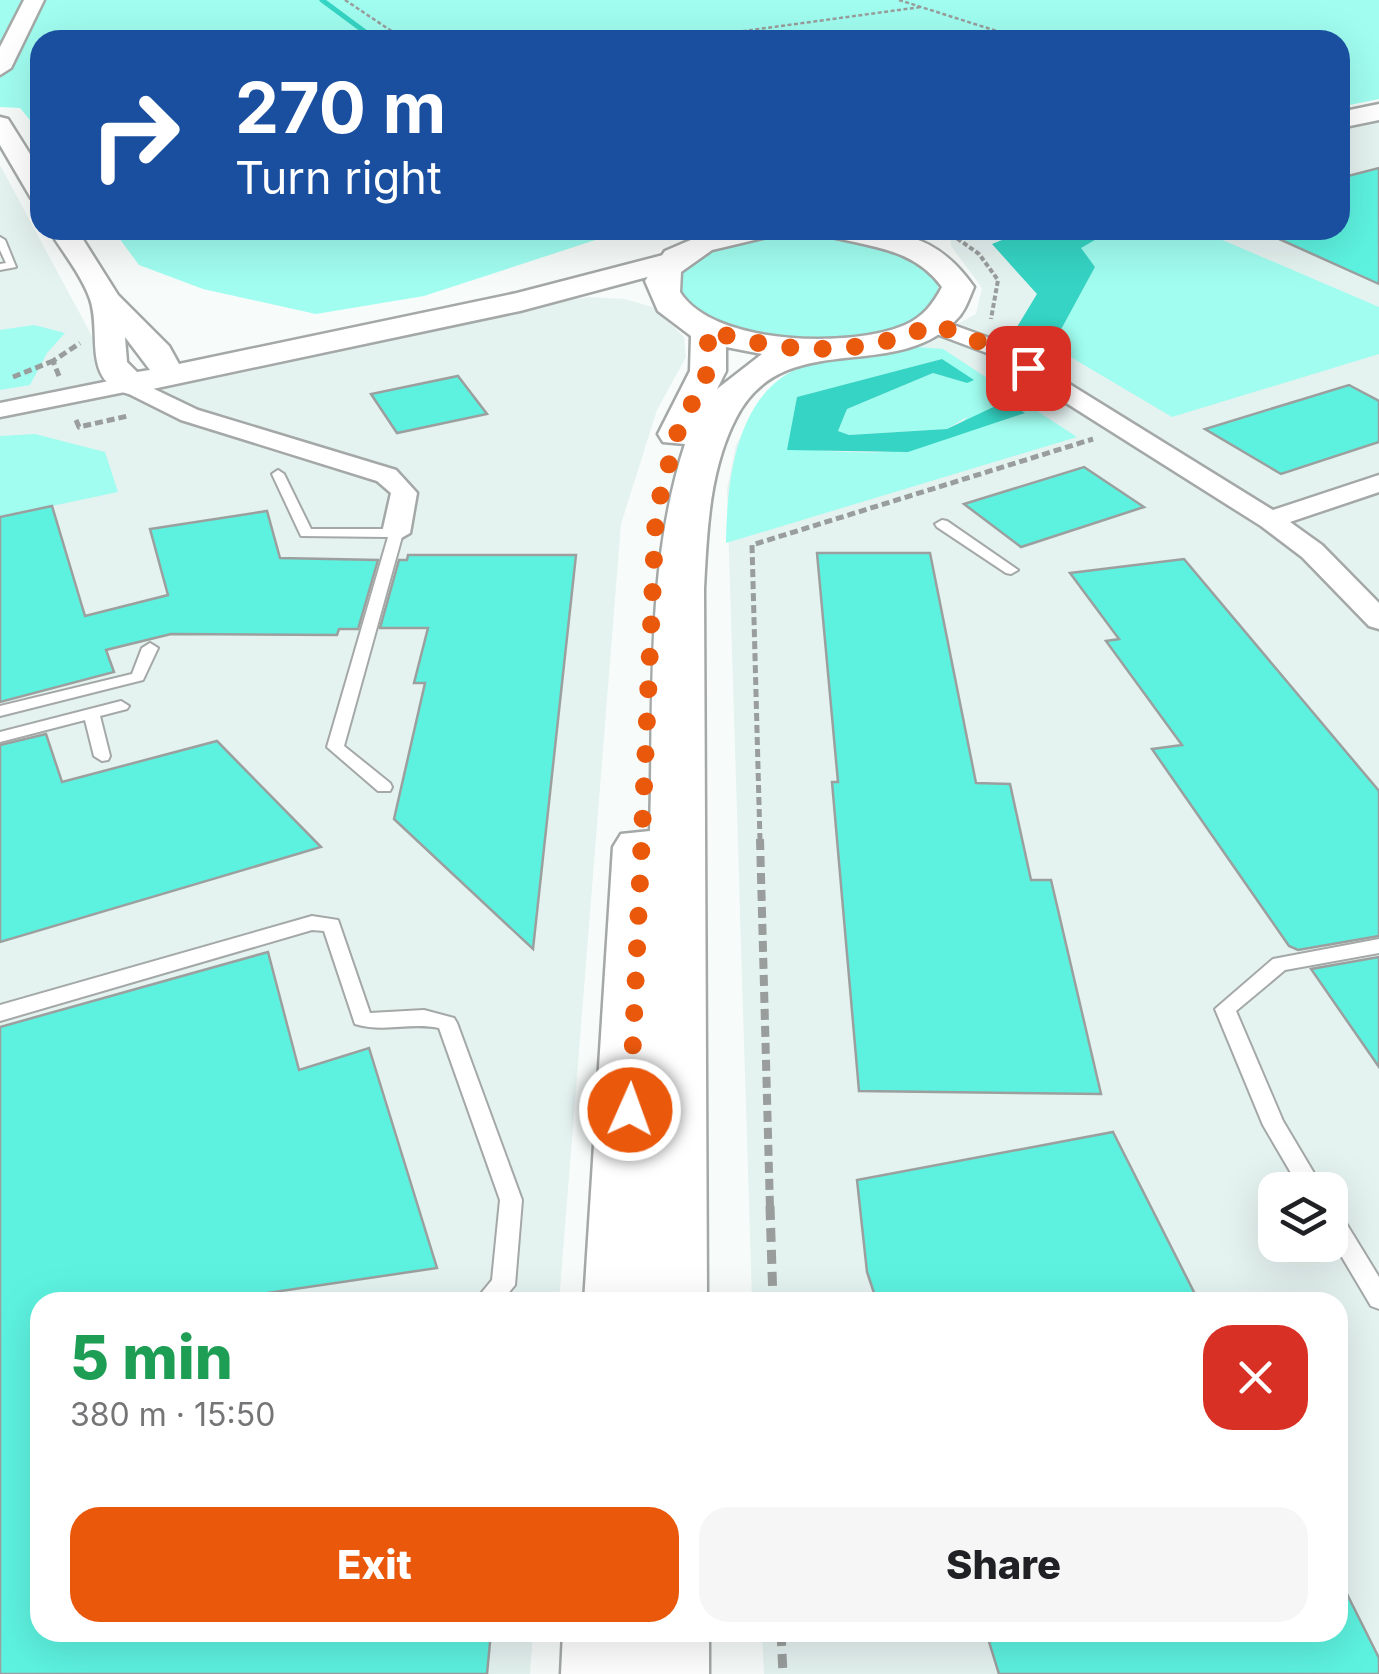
<!DOCTYPE html>
<meta charset="utf-8">
<style>
body{margin:0;font-family:Inter,sans-serif;background:#f6f6f6;color:#202124;height:100vh;display:flex;flex-direction:column;font-size:38px;white-space:nowrap}
*{box-sizing:border-box;margin:0}
p{font-size:32px;color:#757577}
.icon{flex:none;width:55px;height:55px;fill:none;stroke:currentColor;stroke-width:2;stroke-linecap:round;stroke-linejoin:round}
.map{position:relative;flex:1;overflow:hidden}
.drawer{position:absolute;left:30px;top:1292px;width:1318px;height:350px;display:flex;flex-direction:column;background:#fff;border-radius:30px;box-shadow:0 10px 40px #0002}
.drawer>*{flex:none}
.hud{position:absolute;left:30px;top:30px;width:1320px;height:210px;border-radius:30px;box-shadow:0 10px 40px #0002;background:#1a4fa0;color:#fff;overflow:hidden}
.fabs{position:absolute;left:1258px;top:1172px;display:grid;gap:20px}
.fabs a{display:grid;place-items:center;width:90px;height:90px;border-radius:20px;background:#fff;box-shadow:0 10px 40px #0002;font-size:50px}
.pin{position:absolute;display:grid;place-items:center;width:85px;height:85px;color:#fff;margin:-42px;border-radius:20px;box-shadow:0 5px 15px #0006}
.me{position:absolute;width:110px;margin:-55px;rotate:2deg;stroke-linejoin:round;filter:drop-shadow(0 0 8px #0008)}
.turn{display:flex;align-items:center;gap:35px;height:210px;padding:0 40px;font-size:45px}
.turn .icon{width:130px;height:130px;stroke-width:2.5}
.turn b{display:block;font-size:70px;line-height:85px}
.round{display:grid;place-items:center;flex:none;width:105px;height:105px;border-radius:30px;background:#f6f6f6}
.headline{display:flex;align-items:center;justify-content:space-between;height:170px;padding:0 40px}
h1{font-size:60px;font-weight:800;line-height:75px;color:#1e9e55}
.action{display:flex;gap:20px;margin-top:auto;padding:20px 40px}
.action a{flex:1;height:115px;border-radius:30px;background:#ea580c;color:#fff;font-size:40px;font-weight:800;line-height:115px;text-align:center}
.action a+a{background:#f6f6f6;color:#202124}
.map>svg:first-child{display:block}
</style>
<div class="map">
<svg width="1379" height="1674" viewBox="0 0 1379 1674">
<rect width="100%" height="100%" fill="#f7fcfb"/>
<g fill="#e4f2f0" fill-rule="evenodd">
<path d="M1379,121V1674H764L762,1633L1338,1632V1302H752L727,489L736,445L763,397L848,355L949,329L976,314L982,288L951,246V230H1340V130ZM1275,1190H1330V1245H1275Z"/>
<path d="M0,165L122,392L513,308L589,297L624,299L653,307L684,337L686,357L657,410L621,524L559,1302H40V1632L533,1633L530,1674H0Z"/>
</g>
<g fill="#a0fdf0" fill-rule="evenodd">
<path d="M0,0H1379V99L1340,107V40H40V132L20,108L0,107Z"/>
<path d="M113,230H626L424,296L316,314L203,289L139,265Z"/>
<path d="M1112,230H1199L1379,307V354L1172,417L1052,346L1095,267L1080,248Z"/>
<path d="M796,231C844,233 913,238 939,285C919,367 713,348 674,287C682,239 755,234 796,231Z"/>
<path d="M34,325L65,333L47,353L30,385L0,390V330Z"/>
<path d="M904,346L943,349L1077,437L726,543C727,481 735,390 806,365C836,354 872,351 904,346ZM942,359L967,383L933,373L847,409L838,431L849,435L947,429L968,416C924,467 849,450 788,449L797,397Z"/>
<path d="M35,434L105,452L118,492L0,517V436Z"/>
</g>
<g fill="#35d4c4">
<path d="M1027,230H1112L1081,248L1095,267L1052,346L1017,327L1037,294L992,244Z"/>
<path d="M942,359L974,380L967,383L933,373L847,409L838,431L849,435L947,429L1006,401L1025,413L908,452L787,450L797,397Z"/>
</g>
<g fill="none" stroke-linecap="round" stroke-linejoin="round">
<path stroke="#35d4c4" stroke-width="5" d="M322,0L376,40"/>
</g>
<g fill="#5df2e0" stroke="#9ba09f" stroke-width="2.5">
<path d="M1379,168V284L1259,230H1340V178Z"/>
<path d="M458,376L487,414L397,433L371,394Z"/>
<path d="M1349,385L1379,401V442L1281,474L1205,429Z"/>
<path d="M1084,467L1144,507L1021,547L964,504Z"/>
<path d="M52,506L85,616L168,595L150,529L267,511L280,558L378,560L358,629H339L337,635L171,634L106,650L114,672L0,702V517Z"/>
<path d="M817,553H930L976,783L1010,784L1031,880H1051L1101,1094L859,1091L832,782H838Z"/>
<path d="M408,555H576L533,949L394,819L425,683H414L428,628H380L399,560H407Z"/>
<path d="M1184,559L1379,791V936L1298,950L1289,946L1152,749L1182,745L1106,641L1119,639L1070,573Z"/>
<path d="M46,734L62,782L217,741L321,847L0,942V745Z"/>
<path d="M268,952L299,1070L369,1048L437,1268L206,1302H40V1632H491L487,1674H0V1027Z"/>
<path d="M1379,957V1067L1311,969Z"/>
<path d="M1113,1132L1199,1302H877L867,1272L857,1180Z"/>
<path d="M1338,1576L1379,1658V1674H999L986,1632H1338Z"/>
</g>
<g fill="none" stroke-linecap="round" stroke-linejoin="round">
<defs>
<g id="service">
<path d="M0,237L5,240L16,267L0,270V264L6,263L0,250Z"/>
<path d="M278,470L284,474L311,529H396L403,533L344,746L390,783L392,787L390,791H378L327,747L388,537L301,536L272,474Z"/>
<path d="M942,520L947,521L1018,570L1011,574L1006,573L937,527L935,524Z"/>
<path d="M150,643L158,648L143,680L0,716V706L132,674L142,648Z"/>
<path d="M121,701L129,706L127,709L100,716L110,756L108,760L102,761L94,756L85,720L0,742V732Z"/>
<path d="M312,916L338,920L370,1013L424,1010L454,1018L457,1023L522,1200L515,1285L501,1302H474L492,1280L500,1200L439,1028C410,1022 384,1033 355,1024L324,931L312,930L0,1021V1005Z"/>
<path d="M1379,939V953L1285,970L1236,1011L1283,1121L1324,1190H1301L1263,1125L1215,1009L1273,959Z"/>
<path d="M1330,1207L1338,1210L1379,1277V1309L1371,1306L1330,1237Z"/>
</g>
<g id="minor">
<path d="M934,318L1003,343L1273,510L1379,475V492L1290,522L1322,545L1379,603V629L1369,626L1302,557L1261,526L987,353L926,330V320Z"/>
<path d="M129,377L198,410L396,470L417,493L410,533L396,541L382,533L391,493L377,481L181,420L125,392L0,417V403Z"/>
</g>
<g id="secondary">
<path d="M24,0H44L11,68L0,75V47Z"/>
<path d="M0,117L8,119L40,170V200L31,198L0,145Z"/>
<path d="M49,230H77L118,295L169,346L179,364L517,293L671,253L685,262L681,268L520,311L129,394C81,382 102,333 90,299C82,276 62,251 49,230ZM125,337L150,370L137,372L127,362Z"/>
</g>
<g id="primary">
<path d="M1379,104V120L1340,128V112Z"/>
<path d="M714,230H775L771,236L712,250L681,272L680,292C714,346 853,348 905,325C923,317 933,304 942,287C914,248 870,247 828,236L824,230C889,230 933,228 974,287C969,298 965,312 956,320C894,385 784,325 736,418C709,470 707,532 704,589L707,1302H584L613,847L621,834L650,831C654,703 645,566 685,444L663,442L658,434L690,371L691,336L658,311L645,281L665,251ZM726,347L762,354L717,389L726,371Z"/>
<path d="M563,1632H709V1674H561Z"/>
</g>
</defs>
<use href="#service" stroke="#a4a8a7" stroke-width="4"/>
<use href="#minor" stroke="#a4a8a7" stroke-width="5"/>
<use href="#secondary" stroke="#a4a8a7" stroke-width="5"/>
<use href="#primary" stroke="#a4a8a7" stroke-width="5"/>
<g stroke="#999d9c" stroke-width="2.5" stroke-dasharray="4 2.5" stroke-linecap="butt">
<path d="M345,0L405,40"/>
<path d="M899,0L1025,40"/>
<path d="M678,40L921,7"/>
</g>
<path stroke="#999d9c" stroke-width="4" stroke-dasharray="5 2.5" stroke-linecap="butt" d="M951,234L979,254L998,280L991,319"/>
<g stroke="#999d9c" stroke-width="5" stroke-dasharray="8 4" stroke-linecap="butt">
<path d="M59,376L53,361L80,343"/>
<path d="M13,377L53,361"/>
<path d="M76,420L79,427L128,416"/>
<path d="M760,841L752,545L1093,439"/>
</g>
<path stroke="#999d9c" stroke-width="8" stroke-dasharray="11 6" stroke-linecap="butt" d="M760,839L770,1209"/>
<g stroke="#999d9c" stroke-width="9" stroke-dasharray="14 8" stroke-linecap="butt">
<path d="M770,1206L773,1302"/>
<path d="M781,1632L783,1674"/>
</g>
<use href="#service" fill="#fff" fill-rule="evenodd"/>
<use href="#minor" fill="#fff" fill-rule="evenodd"/>
<use href="#secondary" fill="#fff" fill-rule="evenodd"/>
<use href="#primary" fill="#fff" fill-rule="evenodd"/>
</g>
<g fill="none" stroke-linecap="round" stroke-linejoin="round">
<path stroke="#ea580c" stroke-width="18" stroke-dasharray="0 32.4" d="M630,1110L656,512L677,434L708,371V330C781,354 863,358 934,324L995,348L1028,368"/>
</g>
</svg>
<div class="fabs">
<a><svg class="icon" aria-label="layers" viewBox="0 0 24 24"><path d="M12 4l9 5-9 5-9-5zM3 14l9 5 9-5"/></svg></a>
</div>
<div class="pin" style="left:1028px;top:368px;background:#d93025"><svg class="icon" aria-label="arrive" viewBox="0 0 24 24"><path d="M6 21V4h12l-3 4 3 4H6"/></svg></div>
<svg class="me" style="left:630px;top:1110px" viewBox="-20 -20 40 40"><circle r="17" fill="#ea580c" stroke="#fff" stroke-width="3"/><path d="M0-11L8 9 0 5-8 9z" fill="#fff"/></svg>
<div class="hud">
<div class="turn"><svg class="icon" aria-label="right" viewBox="0 0 24 24"><path d="M7 20v-9h11M14 6l5 5-5 5"/></svg><div><b>270 m</b>Turn right</div></div>
</div>
<section class="drawer">
<div class="headline"><div><h1>5 min</h1><p>380 m · 15:50</p></div><a class="round" style="background:#d93025;color:#fff"><svg class="icon" aria-label="close" viewBox="0 0 24 24"><path d="M6 6l12 12M18 6L6 18"/></svg></a></div>
<div class="action"><a>Exit</a><a>Share</a></div>
</section>
</div>
